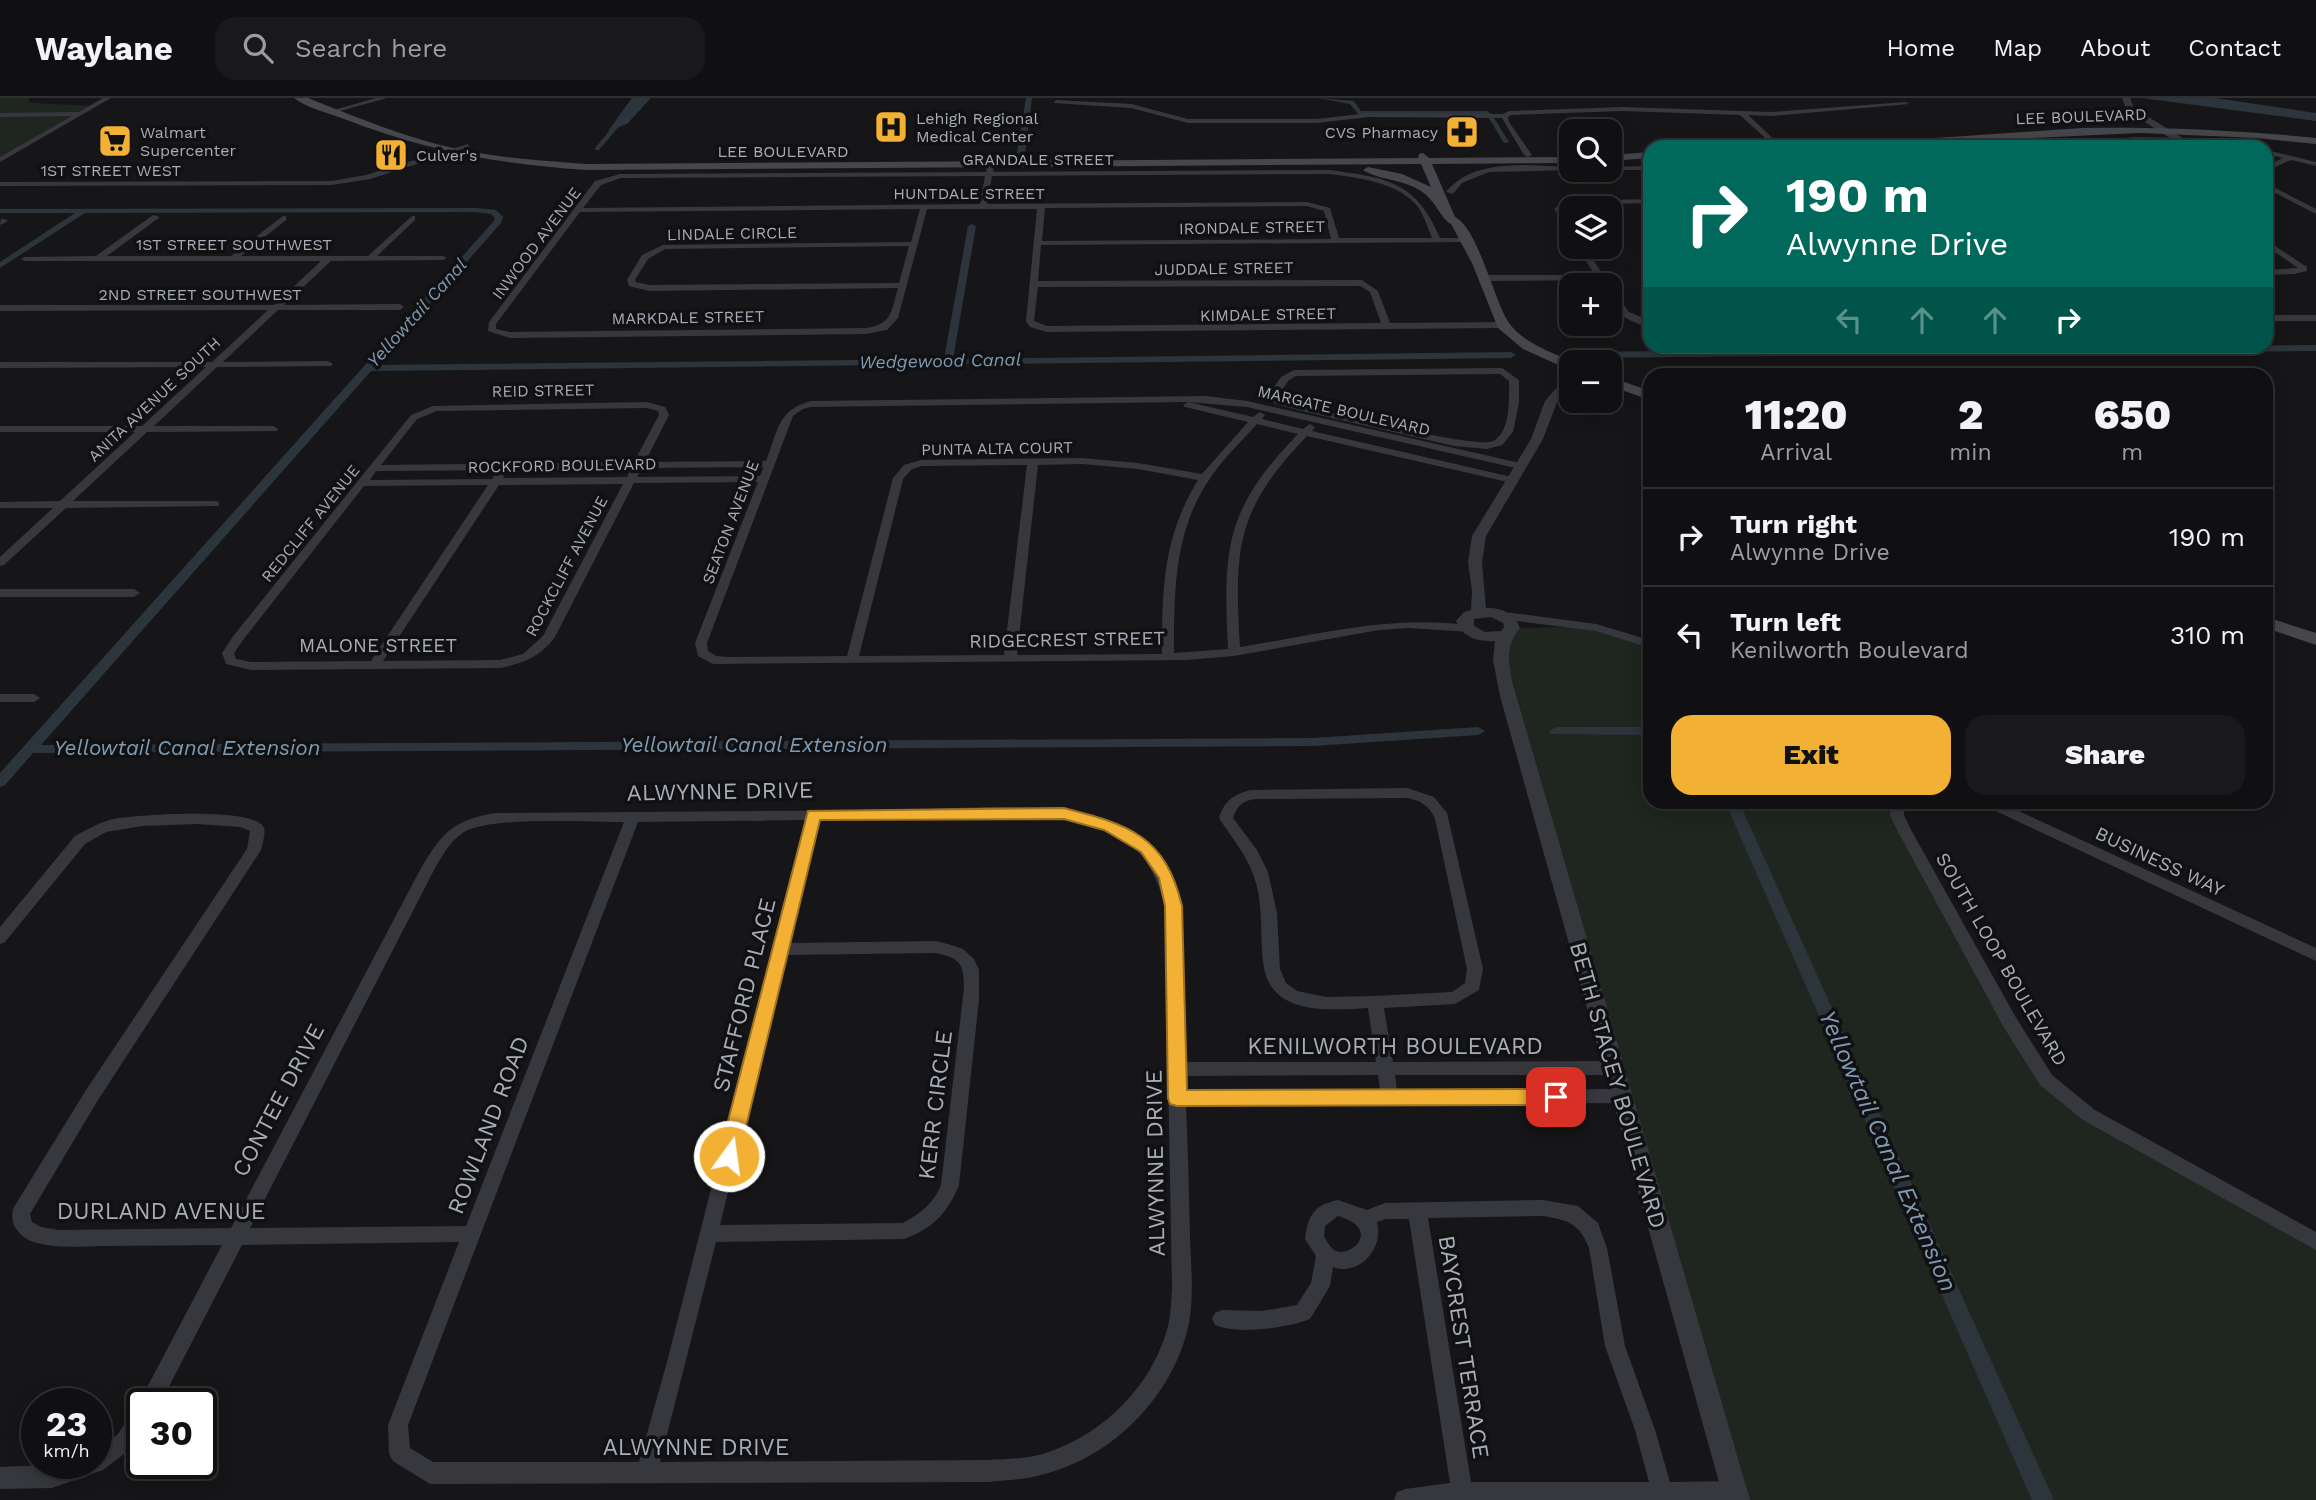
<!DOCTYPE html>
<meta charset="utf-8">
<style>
body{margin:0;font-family:"Work Sans",sans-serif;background:#19191b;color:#f1f3f6;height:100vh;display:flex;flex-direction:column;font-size:26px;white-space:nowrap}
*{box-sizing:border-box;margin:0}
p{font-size:23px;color:#9c9d9f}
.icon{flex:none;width:38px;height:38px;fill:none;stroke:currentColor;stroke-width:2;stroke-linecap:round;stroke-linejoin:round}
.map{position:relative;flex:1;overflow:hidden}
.side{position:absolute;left:1643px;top:270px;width:630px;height:441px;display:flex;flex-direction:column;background:#101012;border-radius:21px;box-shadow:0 4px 18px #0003,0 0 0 2px #303032}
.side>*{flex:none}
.guide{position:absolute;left:1643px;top:42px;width:630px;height:214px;border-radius:21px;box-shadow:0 4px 18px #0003,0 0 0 2px #303032;background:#00695c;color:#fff;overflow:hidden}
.controls{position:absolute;left:1559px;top:21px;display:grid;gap:14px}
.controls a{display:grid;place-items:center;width:63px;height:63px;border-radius:14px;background:#101012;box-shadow:0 4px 18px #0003,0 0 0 2px #303032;font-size:35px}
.speed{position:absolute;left:21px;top:1290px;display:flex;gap:14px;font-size:35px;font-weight:700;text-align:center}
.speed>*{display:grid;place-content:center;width:91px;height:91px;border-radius:50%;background:#101012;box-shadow:0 4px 18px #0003,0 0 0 2px #303032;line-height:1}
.speed small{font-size:18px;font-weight:400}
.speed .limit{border:4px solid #111;border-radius:10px;background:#fff;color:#111}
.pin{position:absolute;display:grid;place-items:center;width:60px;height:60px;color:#fff;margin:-30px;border-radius:14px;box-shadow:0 4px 10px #0006}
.me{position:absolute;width:77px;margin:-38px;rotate:14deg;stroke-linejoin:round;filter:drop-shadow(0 0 5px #0008)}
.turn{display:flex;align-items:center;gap:24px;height:147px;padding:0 28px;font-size:32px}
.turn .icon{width:91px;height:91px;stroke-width:2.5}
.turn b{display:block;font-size:49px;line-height:60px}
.lanes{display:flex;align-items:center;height:66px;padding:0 28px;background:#0003;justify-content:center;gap:35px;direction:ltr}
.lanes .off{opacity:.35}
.eta{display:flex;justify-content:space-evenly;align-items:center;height:119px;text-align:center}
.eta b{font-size:42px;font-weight:800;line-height:49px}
.primary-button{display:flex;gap:14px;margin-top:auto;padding:14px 28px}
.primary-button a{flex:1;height:80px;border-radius:21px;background:#f2b134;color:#111;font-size:28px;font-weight:800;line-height:80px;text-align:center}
.primary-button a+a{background:#19191b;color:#f1f3f6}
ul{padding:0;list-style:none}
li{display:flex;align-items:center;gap:21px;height:98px;padding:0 28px;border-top:2px solid #303032}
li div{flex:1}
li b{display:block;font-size:26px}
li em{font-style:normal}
header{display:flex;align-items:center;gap:42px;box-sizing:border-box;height:98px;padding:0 35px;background:#101012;border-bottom:2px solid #303032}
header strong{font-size:33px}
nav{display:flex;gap:38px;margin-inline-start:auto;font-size:24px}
.search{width:490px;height:63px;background:#19191b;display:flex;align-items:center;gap:18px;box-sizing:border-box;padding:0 24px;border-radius:21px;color:#9c9d9f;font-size:26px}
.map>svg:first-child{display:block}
</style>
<header>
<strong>Waylane</strong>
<div class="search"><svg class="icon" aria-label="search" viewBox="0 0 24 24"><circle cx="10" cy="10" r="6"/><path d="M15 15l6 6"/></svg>Search here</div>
<nav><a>Home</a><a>Map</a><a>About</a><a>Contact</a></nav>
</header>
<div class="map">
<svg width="2316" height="1402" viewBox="0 0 2316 1402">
<rect width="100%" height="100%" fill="#161618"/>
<g fill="#1e261f">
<path d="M0,0H29V4L33,5L93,8L0,62Z"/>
<path d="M1567,529C1597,531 1623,537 1650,549V704H1890L1891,717L2002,923L2039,983L2316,1151V1402H1748L1509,571L1508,542L1515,539L1518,530Z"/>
</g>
<g fill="#2c353c">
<path d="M632,0H651L627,26L608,33Z"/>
<path d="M2142,0H2215L2316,15V23Z"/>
</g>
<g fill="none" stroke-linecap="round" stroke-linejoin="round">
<g fill="#2c353c" fill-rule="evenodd">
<path d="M637,0H643L599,52H595V50Z"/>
<path d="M1026,0H1032L1025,55L1021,57L1017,55Z"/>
<path d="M1318,0L1354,3L1361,13H1487L1492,17L1509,44L1504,45L1487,17H1359L1350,6Z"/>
<path d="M476,110L496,112L503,119L501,125L376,267L944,261L968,128L972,126L976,128L953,261L1511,254L1516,257L1511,260L371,273L41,647L1313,640L1478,629L1485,633L1478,637L1313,648L33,655L5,687L0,689V675L493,124L495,120L491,116L476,114L85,115L0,170V164L75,115H0V111Z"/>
<path d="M2316,247V253L1575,260L1570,257L1575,254Z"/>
<path d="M1556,629H1650V637L1551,636L1549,633Z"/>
<path d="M1725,704H1739L2054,1402H2032Z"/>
</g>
<g fill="#37383d" fill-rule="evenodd">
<path d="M103,0H111L0,64V59L72,18L0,19V15L79,14Z"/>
<path d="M376,0H387L333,15L330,13Z"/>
<path d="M1056,2L1131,6L1188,21H1317L1369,15L1503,16L1509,13L1623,9L1771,14L1906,4L1909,6L1771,18L1748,17L1782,49H1775L1740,17L1623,13L1511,17L1508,19L1509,24L1532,57L1528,59L1524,57L1502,20L1369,19L1317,25H1188L1131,10L1054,5Z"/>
<path d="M2136,39L2192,40L2249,49L2164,43L2023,49L2053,45Z"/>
<path d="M468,46L470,49L370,81L332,87L0,88V84L332,83L366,77Z"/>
<path d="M2266,52L2316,64V68L2291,62L2266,73V68L2283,60L2266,56Z"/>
<path d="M992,59L996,61L993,74L1330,72C1387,80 1416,83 1440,140H1466L1470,142L1466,144L1041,147L1038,183L1362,182L1378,193L1390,225L1503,224L1507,227L1503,230L1047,234L1030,229L1026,223L1037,111H927L898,220L887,232L866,236L510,240L488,233L489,224L595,83L620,76L986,74L988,61ZM1330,76C1359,80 1398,84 1418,109C1424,118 1428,130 1432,140H1339L1330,110L1307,104L987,106L992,78ZM985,78L980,106L583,110L601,87L621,80ZM1307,108L1324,113L1331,141L1042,143L1045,110ZM920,111L911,144L663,147L642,157L627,182L629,188L649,193L898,190C891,213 893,226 866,230L510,234L496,231V226L580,114ZM909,148L899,185L649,187L636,184L635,182L648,161L665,151ZM1360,188L1370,194L1381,225L1047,228L1034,223L1038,189Z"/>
<path d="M1523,67L1572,69V72H1575L1489,74L1462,85L1453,96L1446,94C1466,70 1494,68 1523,67Z"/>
<path d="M1650,68V72H1607H1610V69Z"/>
<path d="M2266,85L2316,111V116L2266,90Z"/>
<path d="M1650,101V105L1567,107L1562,111L1572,126V135L1554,111L1565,103Z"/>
<path d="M153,117L160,119L107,158H231L283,118H286V122L241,158H368L412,118H415V122L377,158H443L447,160L443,162L331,163L284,207L400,206L404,209L400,212H278L223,264L328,263L333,266L331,268L217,269L154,328H273L278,331L277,333L147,334L73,403H215L219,404V408L66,410L4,467L0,468V459L53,410H0V404L60,403L135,334H0V328H142L206,269L0,270V264H212L268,212L0,213V207H274L321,163H25L21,161L25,159L96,158Z"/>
<path d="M1,121H4L8,123L0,127Z"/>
<path d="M2266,142L2307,169V173L2294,176L2266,177V172L2298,170L2266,148Z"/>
<path d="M1577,149H1585L1607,183L1606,185H1600L1598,182L1483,183L1479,180L1483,177H1595Z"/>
<path d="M1610,192L1613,193L1629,214L1650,223V229C1631,225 1610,215 1610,192Z"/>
<rect x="2266" y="217" width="50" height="6"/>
<path d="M1502,270L1519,282V305L1513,334L1502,347L1487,351L1454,348L1302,313L1275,306L1268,298L1281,279L1294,272ZM1500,276L1509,283C1509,300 1511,334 1493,343C1476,352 1310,309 1281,302L1278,298L1288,283L1296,278Z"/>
<path d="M1206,298L1247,303L1520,365L1525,368L1520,371L1247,309L1188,304L1253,319L1260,314L1265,317L1262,321L1303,331L1310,326L1315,329L1312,333L1512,379L1517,382L1512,385L1307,338C1236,412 1234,449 1240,549C1316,537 1389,517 1467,527L1473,531L1471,534L1409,530L1379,532L1234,558L1186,562L713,566L698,558L695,545L758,384L634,385L555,539C540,559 524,565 500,570L251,572L226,566L222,555L234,537L411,317L433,308L647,304L665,309L669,317L645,364L766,363C778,333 777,312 811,303ZM1188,304L1183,307L1185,309L1248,324L1202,376L1138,365L1082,360L921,362L904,367L893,380L847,558L728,559L716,558L708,553L707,545L793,318L803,311L811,309ZM647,310L658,313L659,317L634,364L381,367L417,321L437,313ZM1257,326L1298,336C1225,411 1223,450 1228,551L1174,555C1174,494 1174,431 1211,379C1224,359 1242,343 1257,326ZM1082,366L1138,371L1198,382C1163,439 1162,491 1162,556L1017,557L1038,367ZM1027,367L1004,557L859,558L903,381L912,371L922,368ZM764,369L760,378L637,379L642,370ZM631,371L627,379L503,380L505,377L500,374L496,375L492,381L370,382L376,373ZM623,386L543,538L523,556L500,562L383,563L499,387ZM488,387L371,563L251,564L236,561L234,555L243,542L364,388Z"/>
<path d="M0,491H134L140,495L134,499H0Z"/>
<path d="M1504,514L1596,526L1650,542V550L1596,533L1500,521L1498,518L1500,515Z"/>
<path d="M0,596H34L40,600L34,604H0Z"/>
<path d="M1407,690L1434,699L1447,715L1483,871L1479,892L1455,906L1384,910L1393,964L1613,963L1619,965L1621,970L1619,975L1613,977H1395L1397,992L1621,991L1627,993L1630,998L1627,1003L1621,1005L1186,1007C1188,1051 1189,1096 1190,1140C1191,1168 1194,1197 1189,1225C1174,1298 1112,1360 1041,1377C1024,1382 1006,1382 988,1384L430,1386L393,1363L389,1356L388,1327L459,1144L242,1147L160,1306H142V1336L132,1350L103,1372L52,1390L0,1391V1369L96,1365V1352L118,1336L135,1311L140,1309L142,1299L222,1147C184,1147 146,1148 107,1148C84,1148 59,1151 37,1145C21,1141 7,1126 14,1109L86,992L247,751L250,733L240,729L198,726L142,728L106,734L85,746L5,844L0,846V829L75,738C86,732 97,726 109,722C130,717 256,708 264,730C266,735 262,747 261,752L98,1002L30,1116L32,1124L41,1129L59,1132L231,1130L420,772C441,736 453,721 496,715C630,714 765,713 899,712C961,711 1058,701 1115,725C1152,741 1170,769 1181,808L1185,964H1376L1368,910C1331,912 1273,918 1264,870C1259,842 1264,813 1256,785C1249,759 1233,742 1219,720C1224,703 1234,696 1251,692ZM1407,700C1420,702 1430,708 1435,721L1467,871L1465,885L1452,894L1375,898L1326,899L1297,893L1286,885L1280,871L1277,815L1268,774L1257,752L1233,720C1237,707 1244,702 1257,701ZM1040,720C1107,725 1147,738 1165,808L1172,1191C1171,1203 1171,1216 1168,1228C1153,1287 1104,1336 1046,1355C1028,1361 1007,1361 988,1362L660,1364L716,1144L904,1141C932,1131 948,1115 959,1087L979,902V872L974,861L963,851L948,846L935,843L789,845L819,722ZM805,722L667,1264L639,1364H433L410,1350L408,1327L638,724ZM624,724L466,1128L250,1130L434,772C442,758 450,743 464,734C490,718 589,724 624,724ZM935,855C960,860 964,865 964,890L941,1087C934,1105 920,1116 903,1125L720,1127L786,857ZM1378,977L1380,992L1186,993L1185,978Z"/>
<path d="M1891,704H1905L1904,717L1910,730L2015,918L2052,977L2095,1012L2316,1134V1152L2083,1022L2040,987L2003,928L1896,730L1890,717Z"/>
<path d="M1981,704H1999L2316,850V863L1983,707Z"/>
<path d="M1338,1102L1367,1112L1385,1105L1543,1102L1578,1108L1598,1125L1607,1150L1625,1248L1655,1332L1670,1384L1734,1383L1742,1386L1745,1394L1742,1402H1394L1397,1394L1405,1391L1450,1385L1409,1121H1386L1377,1124C1384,1150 1360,1179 1333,1169L1330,1188L1310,1221C1287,1230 1238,1237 1215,1227L1212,1221L1215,1215L1222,1212L1262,1213L1297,1207L1311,1185L1316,1158L1305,1141C1308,1117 1314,1107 1338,1102ZM1338,1118C1384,1131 1349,1162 1334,1152C1330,1149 1327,1143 1324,1139L1325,1128ZM1543,1118C1568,1122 1579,1125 1589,1150L1605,1248L1635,1332L1649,1384H1471L1428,1120Z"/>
</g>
<g fill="#37383d" fill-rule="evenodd">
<path d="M2122,0H2130L2134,10L2184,41V45H2178L2127,13Z"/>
<path d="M1568,277H1572V288L1557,304L1543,341L1486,438L1482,464L1486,510C1501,509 1515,515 1520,530C1505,550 1508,562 1513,586L1750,1402H1724L1500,598L1493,562L1495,543C1478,544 1463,540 1456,523L1464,514L1471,512L1472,493L1468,464L1472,438L1531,341L1545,303ZM1491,519L1503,525L1504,529L1501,533L1485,534L1474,528V521Z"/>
</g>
<g fill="#45474d" fill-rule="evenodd">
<path d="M294,0H308C356,19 406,40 457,51C499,60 543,63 586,66L1418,60L1419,56L1423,55L1429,60L1572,59V65L1432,66L1455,119C1478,130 1494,203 1509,225C1523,245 1552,254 1573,264L1572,273L1523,251L1498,230L1472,165L1451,126C1441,121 1436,103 1421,93C1403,81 1378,82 1363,72L1368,69L1402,76L1431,89L1421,66L586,72C497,66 427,53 344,21C328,15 307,10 294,0Z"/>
<path d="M2082,30C2161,29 2238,32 2316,40V46L2257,40L2140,35L1843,49L1848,46Z"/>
<path d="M1650,54V60L1610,63V57Z"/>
<path d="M1610,279L1650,293V302L1610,288Z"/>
<path d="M2266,519L2316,535V547L2266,530Z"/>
</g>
</g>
<path fill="#f2b134" stroke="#9d7322" stroke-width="2" d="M1064,710C1129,727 1165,737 1182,808L1187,992L1556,991L1563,993L1566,999L1563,1004L1556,1007L1177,1008L1170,1006L1168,1000L1165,808L1159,780L1141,754L1104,732L1064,721L820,722L739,1058L736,1065L729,1067L722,1065L719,1058L808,713Z"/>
<defs>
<symbol id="hospital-square" viewBox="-11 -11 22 22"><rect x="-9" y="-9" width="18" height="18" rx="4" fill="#f2b134" stroke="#111113"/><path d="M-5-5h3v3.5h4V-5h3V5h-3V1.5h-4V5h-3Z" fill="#111"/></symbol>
<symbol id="pharmacy-square" viewBox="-11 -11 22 22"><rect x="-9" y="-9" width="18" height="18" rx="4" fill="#f2b134" stroke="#111113"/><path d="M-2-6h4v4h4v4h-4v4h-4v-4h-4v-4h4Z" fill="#111"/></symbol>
<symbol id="supermarket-square" viewBox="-11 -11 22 22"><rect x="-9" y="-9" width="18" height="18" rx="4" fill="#f2b134" stroke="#111113"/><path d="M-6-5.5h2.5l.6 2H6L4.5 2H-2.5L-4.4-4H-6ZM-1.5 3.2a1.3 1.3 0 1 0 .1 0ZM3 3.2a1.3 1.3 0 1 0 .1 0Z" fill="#111"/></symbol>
<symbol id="restaurant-square" viewBox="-11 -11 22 22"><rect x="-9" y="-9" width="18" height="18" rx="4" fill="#f2b134" stroke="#111113"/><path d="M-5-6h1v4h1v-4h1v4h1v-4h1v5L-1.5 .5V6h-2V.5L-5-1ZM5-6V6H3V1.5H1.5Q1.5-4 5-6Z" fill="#111"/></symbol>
</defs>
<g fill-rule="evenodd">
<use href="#hospital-square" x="872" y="10" width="38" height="38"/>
<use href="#pharmacy-square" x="1443" y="15" width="38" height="38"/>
<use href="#supermarket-square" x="96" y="24" width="38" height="38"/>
<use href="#restaurant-square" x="372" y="38" width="38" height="38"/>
</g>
<g text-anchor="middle" stroke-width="7" stroke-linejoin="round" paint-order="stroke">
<g font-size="16" fill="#a8adb8" stroke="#111113">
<text transform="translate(2081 18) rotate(-2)" y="6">LEE BOULEVARD</text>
<text x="783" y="59">LEE BOULEVARD</text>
<text x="1038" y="67">GRANDALE STREET</text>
<text x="111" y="78">1ST STREET WEST</text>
<text x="969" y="101">HUNTDALE STREET</text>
<text transform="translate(1252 129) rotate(-1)" y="6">IRONDALE STREET</text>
<text transform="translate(732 135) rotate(-1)" y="6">LINDALE CIRCLE</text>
<text transform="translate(536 145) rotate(-53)" y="6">INWOOD AVENUE</text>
<text x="234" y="152">1ST STREET SOUTHWEST</text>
<text transform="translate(1224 170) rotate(-1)" y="6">JUDDALE STREET</text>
<text x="200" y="202">2ND STREET SOUTHWEST</text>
<text transform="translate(1268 216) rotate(-1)" y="6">KIMDALE STREET</text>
<text transform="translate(688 219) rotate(-1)" y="6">MARKDALE STREET</text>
<text transform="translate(543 292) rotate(-1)" y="6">REID STREET</text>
<text transform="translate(154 301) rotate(-43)" y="6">ANITA AVENUE SOUTH</text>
<text transform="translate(1344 312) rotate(13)" y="6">MARGATE BOULEVARD</text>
<text transform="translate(997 350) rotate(-1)" y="6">PUNTA ALTA COURT</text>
<text transform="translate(562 367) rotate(-1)" y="6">ROCKFORD BOULEVARD</text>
<text transform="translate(730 424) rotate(-69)" y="6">SEATON AVENUE</text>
<text transform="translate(310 425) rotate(-51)" y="6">REDCLIFF AVENUE</text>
<text transform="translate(566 468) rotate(-62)" y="6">ROCKCLIFF AVENUE</text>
</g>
<g font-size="16" fill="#a8adb8" stroke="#111113" text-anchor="start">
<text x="916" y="26">Lehigh Regional<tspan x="916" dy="18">Medical Center</tspan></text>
<text x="140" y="40">Walmart<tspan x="140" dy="18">Supercenter</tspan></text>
<text x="1438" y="40" text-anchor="end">CVS Pharmacy</text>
<text x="416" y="63">Culver's</text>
</g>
<g font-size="18" font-style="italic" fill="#7f9bb3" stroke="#111113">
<text transform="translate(417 215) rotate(-48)" y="6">Yellowtail Canal</text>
<text transform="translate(940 263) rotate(-1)" y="6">Wedgewood Canal</text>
</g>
<g font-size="19" fill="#a8adb8" stroke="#111113">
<text transform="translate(1067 541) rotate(-1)" y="7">RIDGECREST STREET</text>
<text x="378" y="554">MALONE STREET</text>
<text transform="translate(2160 763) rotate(25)" y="7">BUSINESS WAY</text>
<text transform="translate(2002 861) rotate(60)" y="7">SOUTH LOOP BOULEVARD</text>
</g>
<g font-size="21" font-style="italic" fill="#7f9bb3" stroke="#111113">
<text x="754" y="654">Yellowtail Canal Extension</text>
<text x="187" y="657">Yellowtail Canal Extension</text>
</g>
<g font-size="23" fill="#a8adb8" stroke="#111113">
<text transform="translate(720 693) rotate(-1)" y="8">ALWYNNE DRIVE</text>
<text transform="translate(744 897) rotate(-76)" y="8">STAFFORD PLACE</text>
<text x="1395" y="956">KENILWORTH BOULEVARD</text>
<text transform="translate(1618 987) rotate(74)" y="8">BETH STACEY BOULEVARD</text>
<text transform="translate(278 1002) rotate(-62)" y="8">CONTEE DRIVE</text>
<text transform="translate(935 1007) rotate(-83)" y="8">KERR CIRCLE</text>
<text transform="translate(488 1027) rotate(-69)" y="8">ROWLAND ROAD</text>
<text transform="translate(1155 1065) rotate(-91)" y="8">ALWYNNE DRIVE</text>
<text x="161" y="1121">DURLAND AVENUE</text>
<text transform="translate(1464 1249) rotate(81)" y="8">BAYCREST TERRACE</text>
<text x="696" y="1357">ALWYNNE DRIVE</text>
</g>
<g font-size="24" font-style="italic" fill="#7f9bb3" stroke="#111113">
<text transform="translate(1888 1053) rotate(66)" y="8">Yellowtail Canal Extension</text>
</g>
</g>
</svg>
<div class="controls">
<a><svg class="icon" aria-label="search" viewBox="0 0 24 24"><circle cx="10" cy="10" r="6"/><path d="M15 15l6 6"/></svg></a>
<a><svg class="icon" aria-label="layers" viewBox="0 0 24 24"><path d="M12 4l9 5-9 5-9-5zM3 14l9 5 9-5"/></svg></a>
<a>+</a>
<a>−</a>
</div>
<div class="speed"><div>23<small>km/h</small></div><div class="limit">30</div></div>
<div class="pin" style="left:1556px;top:999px;background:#d93025"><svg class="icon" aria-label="arrive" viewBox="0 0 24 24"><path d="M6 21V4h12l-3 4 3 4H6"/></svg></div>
<svg class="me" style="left:729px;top:1058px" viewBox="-20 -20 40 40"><circle r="17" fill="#f2b134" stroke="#fff" stroke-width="3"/><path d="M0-11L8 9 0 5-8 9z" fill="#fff"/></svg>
<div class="guide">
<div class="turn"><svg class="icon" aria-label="right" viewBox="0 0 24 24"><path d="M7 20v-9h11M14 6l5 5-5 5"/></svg><div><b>190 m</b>Alwynne Drive</div></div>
<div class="lanes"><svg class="icon off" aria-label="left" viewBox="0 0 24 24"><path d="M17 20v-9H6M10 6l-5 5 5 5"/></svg><svg class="icon off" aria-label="ahead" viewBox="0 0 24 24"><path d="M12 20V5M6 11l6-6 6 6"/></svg><svg class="icon off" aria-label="ahead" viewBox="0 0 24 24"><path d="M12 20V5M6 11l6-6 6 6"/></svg><svg class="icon" aria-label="right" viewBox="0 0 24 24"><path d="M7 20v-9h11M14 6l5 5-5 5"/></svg></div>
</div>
<section class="side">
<div class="eta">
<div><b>11:20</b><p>Arrival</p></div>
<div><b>2</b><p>min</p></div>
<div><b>650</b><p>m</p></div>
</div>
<ul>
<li><svg class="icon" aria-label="right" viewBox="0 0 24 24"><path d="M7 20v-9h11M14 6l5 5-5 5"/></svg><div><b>Turn right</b><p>Alwynne Drive</p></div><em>190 m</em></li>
<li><svg class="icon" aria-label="left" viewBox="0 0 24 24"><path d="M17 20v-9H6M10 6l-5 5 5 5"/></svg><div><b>Turn left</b><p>Kenilworth Boulevard</p></div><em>310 m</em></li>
</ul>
<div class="primary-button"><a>Exit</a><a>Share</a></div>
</section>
</div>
